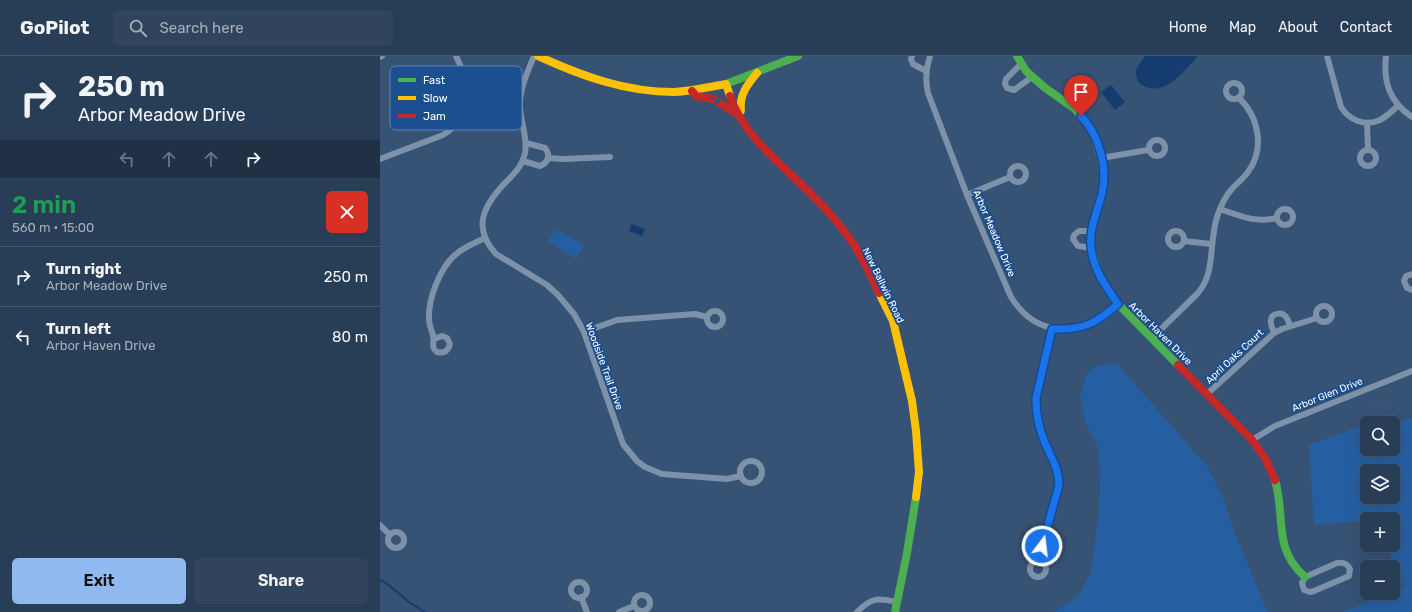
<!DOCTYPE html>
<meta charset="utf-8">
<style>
body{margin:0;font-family:Rubik,sans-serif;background:#30455d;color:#f1f3f6;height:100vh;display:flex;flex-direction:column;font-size:15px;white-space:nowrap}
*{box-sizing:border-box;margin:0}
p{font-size:13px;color:#a5aeba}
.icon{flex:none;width:22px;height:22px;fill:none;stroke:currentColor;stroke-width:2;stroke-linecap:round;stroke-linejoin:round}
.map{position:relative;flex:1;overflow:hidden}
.side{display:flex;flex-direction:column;background:#283e57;width:380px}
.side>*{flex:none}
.top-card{background:#283e57;color:#f1f3f6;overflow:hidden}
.fabs{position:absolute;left:980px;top:360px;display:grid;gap:8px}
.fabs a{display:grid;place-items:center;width:40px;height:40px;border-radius:6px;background:#283e57;box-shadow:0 4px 16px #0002,0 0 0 1px #44576d;font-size:20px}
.pin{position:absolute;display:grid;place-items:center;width:34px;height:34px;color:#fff;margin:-41px -17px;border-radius:50% 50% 50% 0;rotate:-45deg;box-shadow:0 0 4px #0007}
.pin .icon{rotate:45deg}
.me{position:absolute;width:44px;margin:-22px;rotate:15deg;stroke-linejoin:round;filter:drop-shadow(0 0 3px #0008)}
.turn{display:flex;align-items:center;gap:14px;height:84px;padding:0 12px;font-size:18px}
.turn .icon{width:52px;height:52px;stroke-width:2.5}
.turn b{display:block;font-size:28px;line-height:34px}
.lanes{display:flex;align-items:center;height:38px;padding:0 12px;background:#0003;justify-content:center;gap:20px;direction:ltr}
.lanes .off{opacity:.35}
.round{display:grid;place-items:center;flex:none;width:42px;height:42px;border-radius:6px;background:#30455d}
.summary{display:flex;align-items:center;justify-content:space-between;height:68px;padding:0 12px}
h1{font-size:24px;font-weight:600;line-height:30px;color:#1e9e55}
.primary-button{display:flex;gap:8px;margin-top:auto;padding:8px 12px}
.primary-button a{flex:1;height:46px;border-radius:6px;background:#90b9f0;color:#111;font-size:16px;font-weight:600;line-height:46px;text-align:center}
.primary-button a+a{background:#30455d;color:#f1f3f6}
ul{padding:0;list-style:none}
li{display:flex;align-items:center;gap:12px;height:60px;padding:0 12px;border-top:1px solid #44576d}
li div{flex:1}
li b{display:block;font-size:15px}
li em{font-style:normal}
header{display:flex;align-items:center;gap:24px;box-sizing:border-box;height:56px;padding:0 20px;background:#283e57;border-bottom:1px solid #44576d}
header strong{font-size:19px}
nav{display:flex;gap:22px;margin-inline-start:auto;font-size:14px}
.search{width:280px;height:36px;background:#30455d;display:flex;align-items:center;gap:10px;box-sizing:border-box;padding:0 14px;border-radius:6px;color:#a5aeba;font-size:15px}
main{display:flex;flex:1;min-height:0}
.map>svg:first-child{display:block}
</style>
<header>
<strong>GoPilot</strong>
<div class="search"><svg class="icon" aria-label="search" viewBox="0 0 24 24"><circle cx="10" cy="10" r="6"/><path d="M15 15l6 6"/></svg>Search here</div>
<nav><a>Home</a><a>Map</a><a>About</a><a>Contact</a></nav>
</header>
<main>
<section class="side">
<div class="top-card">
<div class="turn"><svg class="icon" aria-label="right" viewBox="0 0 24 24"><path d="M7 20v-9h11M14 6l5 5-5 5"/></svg><div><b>250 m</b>Arbor Meadow Drive</div></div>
<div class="lanes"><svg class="icon off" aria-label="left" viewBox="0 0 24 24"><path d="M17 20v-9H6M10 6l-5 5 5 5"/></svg><svg class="icon off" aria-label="ahead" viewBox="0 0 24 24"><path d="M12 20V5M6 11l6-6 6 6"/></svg><svg class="icon off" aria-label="ahead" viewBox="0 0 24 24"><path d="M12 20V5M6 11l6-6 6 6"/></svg><svg class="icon" aria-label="right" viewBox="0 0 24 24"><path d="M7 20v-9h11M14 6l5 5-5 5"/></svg></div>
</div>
<div class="summary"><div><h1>2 min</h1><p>560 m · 15:00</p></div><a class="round" style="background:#d93025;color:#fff"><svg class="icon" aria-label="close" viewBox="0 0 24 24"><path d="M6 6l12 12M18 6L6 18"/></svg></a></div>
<ul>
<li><svg class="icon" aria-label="right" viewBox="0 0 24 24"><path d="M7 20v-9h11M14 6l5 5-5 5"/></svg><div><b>Turn right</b><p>Arbor Meadow Drive</p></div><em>250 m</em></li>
<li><svg class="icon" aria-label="left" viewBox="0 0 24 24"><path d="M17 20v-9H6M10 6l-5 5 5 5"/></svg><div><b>Turn left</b><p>Arbor Haven Drive</p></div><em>80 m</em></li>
</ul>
<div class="primary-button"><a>Exit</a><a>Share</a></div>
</section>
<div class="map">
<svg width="1032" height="556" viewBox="0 0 1032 556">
<rect width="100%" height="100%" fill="#365274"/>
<g fill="#265fa1" fill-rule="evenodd">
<path d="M176,173L205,189L196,203L168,185Z"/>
<path d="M737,308L827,410L843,441L856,480L887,555L889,556H674L699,539L711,516L719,454L720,412L718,391L705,365L700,340L707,316L719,309Z"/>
<path d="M1015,357L1021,365L1032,362V556H963L1010,537H1013V536L1024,531L1006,489H1013V463H987V472L976,465L934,469L929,389L987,368V393H1013V367H989ZM987,415H1013V441H987Z"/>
</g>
<g fill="#153c6e">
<path d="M765,0H818C806,13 787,39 766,31C763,30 760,28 758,26C753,9 758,13 765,0Z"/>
<path d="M731,29L745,46L735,54L721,36Z"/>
<path d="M251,168L265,173L262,180L249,175Z"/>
</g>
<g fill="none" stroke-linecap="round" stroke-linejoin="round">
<path stroke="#153c6e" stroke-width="2" d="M0,524L6,527L29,546L45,556"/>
<g stroke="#7d92a8" stroke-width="6">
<path d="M154,0C147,17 139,34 140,52C141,68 148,82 145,97C142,111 133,119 123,129C102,152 93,173 116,198L167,229L178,239L194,258L204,276L243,388L257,405L265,411L282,418L347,423L361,420"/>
<path d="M532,0L531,3L533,8L546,15"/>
<path d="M550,0C546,12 545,24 548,37L587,139L631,241C646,265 666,276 693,272C699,271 706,270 711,268C721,264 730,255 738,248"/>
<path d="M947,0L961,51C969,64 985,71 1000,64C1006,61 1012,55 1018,50"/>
<path d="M1006,0C1003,27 1010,46 1032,61"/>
<path d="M0,1L2,0"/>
<path d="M641,8L626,23L625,28L627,32L634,34L652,21"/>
<circle cx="854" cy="35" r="8"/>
<path d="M987,67L988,94"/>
<circle cx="777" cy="92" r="8"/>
<circle cx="988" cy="102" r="8"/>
<path d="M168,102L184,103L230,101"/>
<path d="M721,102L768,94"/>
<path d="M0,103L63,79C80,69 91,49 87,29C85,19 80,9 76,0"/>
<path d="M143,105L160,110C168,107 171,99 165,92L146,87"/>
<circle cx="638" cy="118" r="8"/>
<path d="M587,139L630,121"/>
<path d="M840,153C860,160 875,167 897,162"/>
<circle cx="905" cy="161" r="8"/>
<circle cx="796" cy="183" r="8"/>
<path d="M804,185L831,188"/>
<path d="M711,192L698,190L693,183L694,179L699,175H711"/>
<path d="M1032,218L1026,220L1024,225L1027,232L1032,234"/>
<circle cx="944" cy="258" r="8"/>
<circle cx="335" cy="263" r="8"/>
<path d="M204,276L237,264L315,258L327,261"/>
<path d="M894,277C893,273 890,269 891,264C892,257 902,255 906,261C908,263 909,267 910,270"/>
<path d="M772,282L818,237C822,232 826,225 828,218C833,200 831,180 837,161C840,152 844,142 851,134C856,128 863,123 868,116C885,93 879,61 859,42"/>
<path d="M54,283L62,280L67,282L70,288C68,295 64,298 57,296C50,291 55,287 53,280C52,275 49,269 49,263C48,243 60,212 75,199C84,191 95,187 105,182"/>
<path d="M827,338L894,277L902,273L937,262"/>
<path d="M872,384L895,370L1032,315"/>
<circle cx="371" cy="416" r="11"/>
<path d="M0,469L10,479"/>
<circle cx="16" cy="484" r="8"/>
<circle cx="658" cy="513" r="8"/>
<path d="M658,505L679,429C679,413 671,401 665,387C659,373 656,357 657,342L672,273"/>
<path d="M957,507C963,506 967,507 970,513L969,520L934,535L930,536L924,534L922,527L925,521Z"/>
<circle cx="199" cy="534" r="8"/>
<circle cx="262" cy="547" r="8"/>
<path d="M201,541L207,556"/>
<path d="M239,556L254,550"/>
<path d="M477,556C492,541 497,542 517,546"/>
</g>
<g stroke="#4caf50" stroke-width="8">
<path d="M637,0L646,15L664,31L695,53L713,75L721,102L724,123L722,136L711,175V192L721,223L738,248L798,309"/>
<path d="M346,28L418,0"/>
<path d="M895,424C906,461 892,492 925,521"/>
<path d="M515,556L527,497L536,441"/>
</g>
<g stroke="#ffc107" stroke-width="8">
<path d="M158,0C202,20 245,36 294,36C312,35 329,31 346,28L350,40"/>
<path d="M358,58L361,55C359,39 367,29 377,17"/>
<path d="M499,237L513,265L532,345L536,375L539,416L536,441"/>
</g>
<g stroke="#c62828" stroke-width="8">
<path d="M312,35L316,40L333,43L356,57"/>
<path d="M350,40C365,84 406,111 436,143C448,155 460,169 470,183C482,199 490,219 499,237"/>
<path d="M798,309L872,384L885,402L895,424"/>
</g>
</g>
<defs><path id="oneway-shaft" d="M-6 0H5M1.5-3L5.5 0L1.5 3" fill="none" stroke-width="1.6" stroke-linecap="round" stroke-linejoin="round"/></defs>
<use stroke="#205989" href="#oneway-shaft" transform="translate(335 44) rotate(24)"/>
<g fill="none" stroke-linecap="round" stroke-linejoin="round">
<defs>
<path id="route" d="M662,490L679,429C679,413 671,401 665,387C659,373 656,357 656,342L672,273C704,274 715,268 738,248C726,231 712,211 711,190C709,171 718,155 722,137C728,111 719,79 701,60"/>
</defs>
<use href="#route" stroke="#114b97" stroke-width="10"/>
<use href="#route" stroke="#1a73e8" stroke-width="7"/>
</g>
<g text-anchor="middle" stroke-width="4" stroke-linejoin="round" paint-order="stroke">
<g font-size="10" fill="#fff" stroke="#1b4f8f">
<text transform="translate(615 177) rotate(67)" y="4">Arbor Meadow Drive</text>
<text transform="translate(504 229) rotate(64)" y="4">New Ballwin Road</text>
<text transform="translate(781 277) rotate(45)" y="4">Arbor Haven Drive</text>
<text transform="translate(854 300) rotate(-43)" y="4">April Oaks Court</text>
<text transform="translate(225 310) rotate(70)" y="4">Woodside Trail Drive</text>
<text transform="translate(947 338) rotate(-22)" y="4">Arbor Glen Drive</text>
</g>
</g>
<rect x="10" y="10" width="132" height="64" rx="6" fill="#1b4f8f" stroke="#5f84b1" stroke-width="1"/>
<rect x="18" y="22" width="18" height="4" fill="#4caf50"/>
<rect x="18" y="40" width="18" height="4" fill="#ffc107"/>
<rect x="18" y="58" width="18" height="4" fill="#c62828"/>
<g font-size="11" fill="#fff">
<text x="43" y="28">Fast</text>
<text x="43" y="46">Slow</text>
<text x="43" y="64">Jam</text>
</g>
</svg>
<div class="fabs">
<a><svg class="icon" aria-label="search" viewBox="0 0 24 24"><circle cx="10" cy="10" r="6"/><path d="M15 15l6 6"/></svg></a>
<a><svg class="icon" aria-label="layers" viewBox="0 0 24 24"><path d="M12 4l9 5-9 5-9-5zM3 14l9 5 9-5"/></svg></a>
<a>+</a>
<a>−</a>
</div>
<div class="pin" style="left:701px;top:60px;background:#d93025"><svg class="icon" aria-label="arrive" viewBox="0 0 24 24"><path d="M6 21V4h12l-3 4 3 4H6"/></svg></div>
<svg class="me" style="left:662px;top:490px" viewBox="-20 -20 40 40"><circle r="17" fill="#1a73e8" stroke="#fff" stroke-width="3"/><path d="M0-11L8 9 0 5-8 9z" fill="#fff"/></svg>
</div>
</main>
